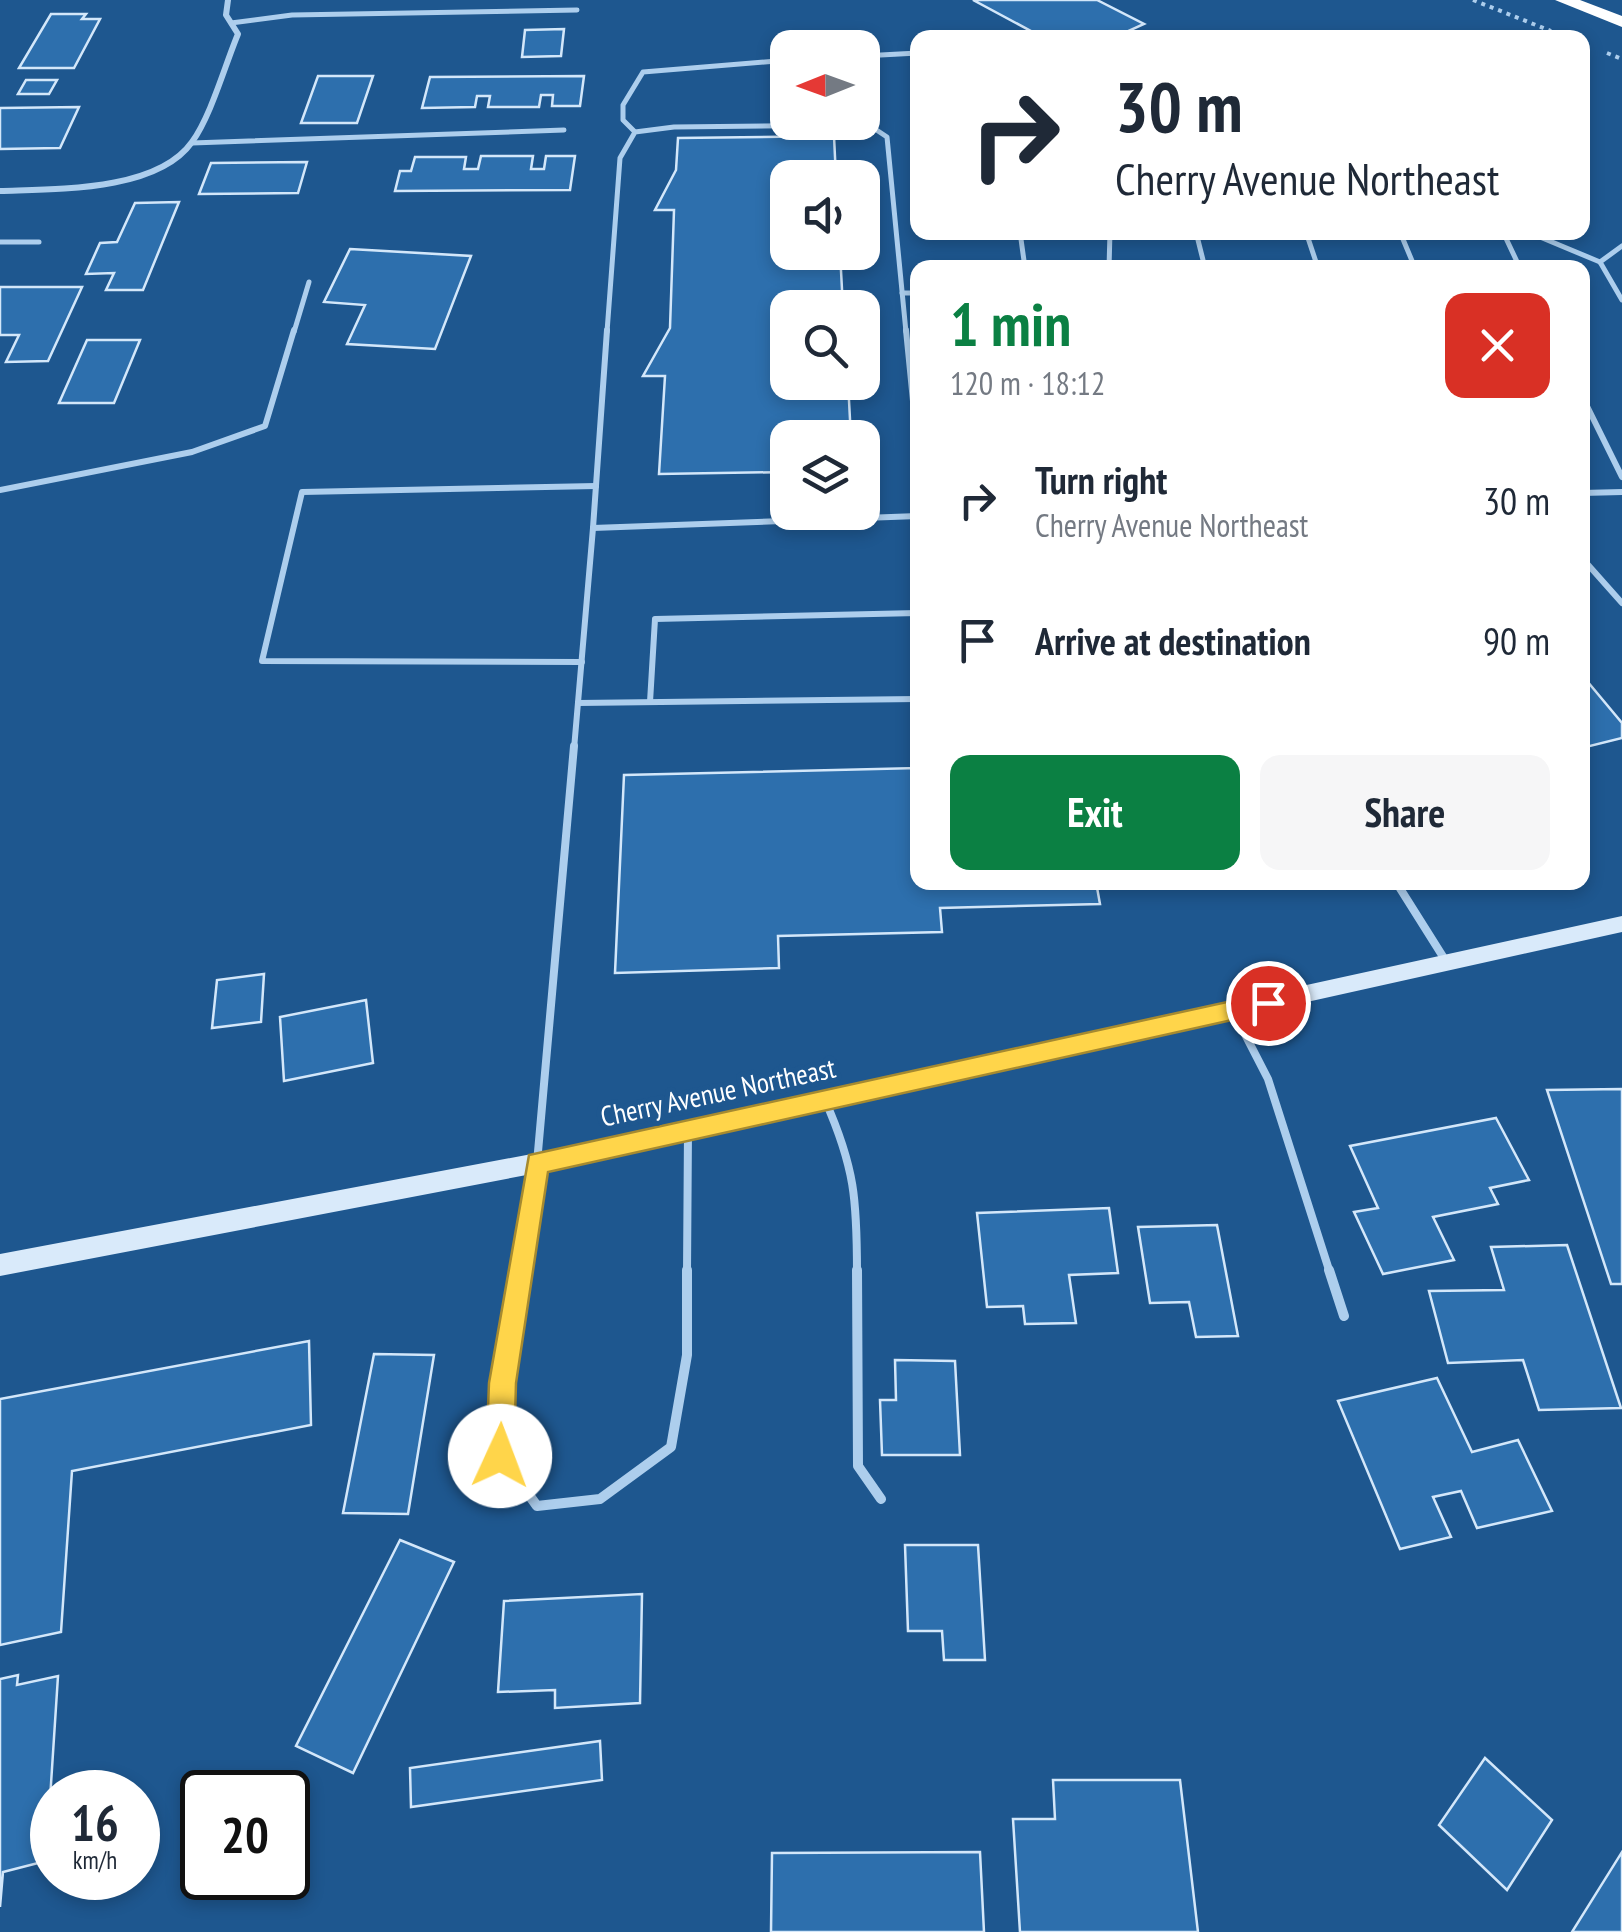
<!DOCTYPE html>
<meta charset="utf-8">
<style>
body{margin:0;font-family:"PT Sans Narrow",sans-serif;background:#f6f6f7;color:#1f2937;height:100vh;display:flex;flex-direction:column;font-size:38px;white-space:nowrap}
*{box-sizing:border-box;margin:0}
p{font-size:32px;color:#747a83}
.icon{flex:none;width:55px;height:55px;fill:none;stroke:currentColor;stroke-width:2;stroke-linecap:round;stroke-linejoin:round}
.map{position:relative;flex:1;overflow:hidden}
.panel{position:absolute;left:910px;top:260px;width:680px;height:630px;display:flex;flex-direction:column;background:#fff;border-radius:20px;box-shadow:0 5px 15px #0003}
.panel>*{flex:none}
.guide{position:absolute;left:910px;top:30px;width:680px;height:210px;border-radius:20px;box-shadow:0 5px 15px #0003;background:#fff;color:#1f2937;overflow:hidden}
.needle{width:65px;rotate:269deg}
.tools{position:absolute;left:770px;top:30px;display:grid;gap:20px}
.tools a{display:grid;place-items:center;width:110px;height:110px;border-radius:20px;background:#fff;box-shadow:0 5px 15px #0003;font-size:50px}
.speed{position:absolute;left:30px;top:1770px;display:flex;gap:20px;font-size:50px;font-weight:700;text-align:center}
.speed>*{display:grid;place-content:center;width:130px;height:130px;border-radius:50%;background:#fff;box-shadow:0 5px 15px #0003;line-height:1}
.speed small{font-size:25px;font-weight:400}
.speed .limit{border:5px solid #111;border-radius:15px;background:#fff;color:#111}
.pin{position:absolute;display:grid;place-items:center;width:85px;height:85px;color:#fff;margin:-42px;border:5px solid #fff;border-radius:50%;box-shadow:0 2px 10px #0007}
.me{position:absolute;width:110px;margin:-55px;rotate:2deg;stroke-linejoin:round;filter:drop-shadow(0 0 8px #0008)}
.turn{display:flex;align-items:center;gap:35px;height:210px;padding:0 40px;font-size:45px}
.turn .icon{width:130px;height:130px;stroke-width:2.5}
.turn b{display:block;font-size:70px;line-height:85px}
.round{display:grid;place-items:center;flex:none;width:105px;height:105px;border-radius:20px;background:#f6f6f7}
.head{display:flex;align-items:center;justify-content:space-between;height:170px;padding:0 40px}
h1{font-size:60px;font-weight:700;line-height:75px;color:#0b8043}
.button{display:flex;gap:20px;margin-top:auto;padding:20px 40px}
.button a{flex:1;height:115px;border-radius:20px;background:#0b8043;color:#fff;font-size:40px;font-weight:700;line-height:115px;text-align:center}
.button a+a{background:#f6f6f7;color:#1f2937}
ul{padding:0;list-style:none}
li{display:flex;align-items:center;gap:30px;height:140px;padding:0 40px}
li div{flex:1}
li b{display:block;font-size:38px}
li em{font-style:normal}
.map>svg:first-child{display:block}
</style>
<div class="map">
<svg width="1622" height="1932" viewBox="0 0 1622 1932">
<rect width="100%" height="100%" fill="#1e578f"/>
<g fill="#2d6fad" stroke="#d3e7fa" stroke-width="2.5">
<path d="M973,0H1097L1144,24L1126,32L1137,38H1044Z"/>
<path d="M51,14H86L82,19H100L74,68H19Z"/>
<path d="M564,29L561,56L522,57L525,30Z"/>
<path d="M318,76H373L357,123H301Z"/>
<path d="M584,76L580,106H552L553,95H541L539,107H488L490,96H477L475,107L422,108L430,77Z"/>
<path d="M26,80H57L49,94H18Z"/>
<path d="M79,107L60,148L0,149V108Z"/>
<path d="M834,136L836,178H788V252H840L843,308H788V382H848L851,438H788V472L659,474L665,376H643L670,328L674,210H655L676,170L678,138Z"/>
<path d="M481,156H533L531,169H544L546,156H575L570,190L395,191L400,171H411L415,157H466L464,169H478Z"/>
<path d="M307,162L298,193L199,194L211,163Z"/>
<path d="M179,202L143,290H106L114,273L86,274L100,243L117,242L135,203Z"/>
<path d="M350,249L471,256L435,349L347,344L365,305L324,302Z"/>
<path d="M0,287H82L48,361L6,362L19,335H0Z"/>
<path d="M87,340H140L114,403H59Z"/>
<path d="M1582,675L1622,723V738L1582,748Z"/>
<path d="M918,768V882H1096L1100,904L940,908L942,932L778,936L779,968L615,973L624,775Z"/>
<path d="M264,974L261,1022L212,1028L217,980Z"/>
<path d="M366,1000L373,1063L284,1081L280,1017Z"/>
<path d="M1622,1089V1284H1611L1547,1090Z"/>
<path d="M1496,1118L1529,1180L1490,1188L1498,1204L1433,1217L1454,1260L1383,1274L1354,1212L1378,1208L1350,1146Z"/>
<path d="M1109,1208L1118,1273L1069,1275L1076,1323L1025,1324L1023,1306L987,1307L977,1213Z"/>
<path d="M1217,1225L1238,1336L1196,1337L1189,1302L1150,1303L1138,1227Z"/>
<path d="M1567,1245L1621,1408L1539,1410L1523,1360L1448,1363L1429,1291L1504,1290L1491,1247Z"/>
<path d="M309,1341L311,1425L72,1471L61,1632L0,1645V1399Z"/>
<path d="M374,1354L434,1355L408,1514L343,1513Z"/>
<path d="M895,1360L955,1361L960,1455H882L880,1400H896Z"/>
<path d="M1437,1378L1472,1452L1518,1440L1552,1511L1477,1528L1461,1491L1433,1497L1451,1537L1400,1549L1338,1401Z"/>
<path d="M400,1540L454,1562L353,1773L296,1746Z"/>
<path d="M905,1545H978L985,1660H944L942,1631H908Z"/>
<path d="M642,1594L640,1703L555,1708V1690L498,1692L504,1601Z"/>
<path d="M18,1675L17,1685L58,1676L46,1861L3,1872L0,1907V1679Z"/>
<path d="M600,1741L602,1780L411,1807L410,1768Z"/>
<path d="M1485,1758L1552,1820L1507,1890L1439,1825Z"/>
<path d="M1053,1780H1180L1198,1932H1020L1013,1819H1055Z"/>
<path d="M980,1852L984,1932H771L772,1853Z"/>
<path d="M1622,1852V1932H1572Z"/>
</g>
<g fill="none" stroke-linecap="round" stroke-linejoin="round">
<g stroke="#adceed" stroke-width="4" stroke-dasharray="4 5" stroke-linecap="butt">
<path d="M1473,0L1551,31"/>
<path d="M1607,53L1622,59"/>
</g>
<g stroke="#adceed" stroke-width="5">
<path d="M231,23L292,15L577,10"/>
<path d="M862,56L918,53"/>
<path d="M635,132L623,120V105L643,72L788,60"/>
<path d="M192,143L564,130"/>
<path d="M1020,232L1025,268"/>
<path d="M1196,232L1205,268"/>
<path d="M1306,232L1318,268"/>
<path d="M1400,232L1415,268"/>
<path d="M1503,232L1520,268"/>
<path d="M1528,232L1600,262L1622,300"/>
<path d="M0,242H39"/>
<path d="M1600,262L1622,246"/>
<path d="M1109,268L1110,232"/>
<path d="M902,293H918"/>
<path d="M294,332L309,282"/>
<path d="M607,332L620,158L635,132L674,127L869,125L887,137L906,332"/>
</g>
<g stroke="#adceed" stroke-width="6">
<path d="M607,330L593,528L918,516"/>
<path d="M906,330L918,452"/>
<path d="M1582,396L1622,477"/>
<path d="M0,490L192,452L265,426L294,330"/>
<path d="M1582,493L1622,492"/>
<path d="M1582,558L1622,603"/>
<path d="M582,662L262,661L302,492L596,486"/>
<path d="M650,702L655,619L918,613"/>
<path d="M578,703L918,699"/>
<path d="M574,749L593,528"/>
</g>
<g stroke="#adceed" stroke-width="8">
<path d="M1396,882L1447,963"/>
<path d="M1233,1011L1268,1079L1330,1273"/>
<path d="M825,1100C855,1168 857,1200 857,1273"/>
<path d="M520,1273L537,1163L574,746"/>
<path d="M687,1273L688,1130"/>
</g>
<g stroke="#adceed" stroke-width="10">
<path d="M520,1270L503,1383L500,1455L537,1506L600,1499L671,1447L687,1355V1270"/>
<path d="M857,1270L858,1466L881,1499"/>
<path d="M1329,1270L1344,1316"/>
</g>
<path stroke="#adceed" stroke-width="6" d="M0,191C54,189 157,192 192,142C211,116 225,65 238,34L226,15L228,0"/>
<path fill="#d9eafa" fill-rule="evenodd" d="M1622,916V932L537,1173L0,1276V1254L537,1153Z"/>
<path fill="#fff" fill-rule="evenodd" d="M1555,0H1580L1622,16V27Z"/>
</g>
<path fill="#ffd54a" stroke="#a68a30" stroke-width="2.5" d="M1268,993L1280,1003L1268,1012L548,1172L516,1383L514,1456L510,1465L500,1469L490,1465L486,1456L489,1383L529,1155Z"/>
<g text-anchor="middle" stroke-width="10" stroke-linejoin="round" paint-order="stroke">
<g font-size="28" fill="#fff" stroke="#1e578f">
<text transform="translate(718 1092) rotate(-12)" y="10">Cherry Avenue Northeast</text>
</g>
</g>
</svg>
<div class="tools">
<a><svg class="needle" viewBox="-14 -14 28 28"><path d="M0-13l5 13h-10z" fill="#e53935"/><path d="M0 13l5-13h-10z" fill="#747a83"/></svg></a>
<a><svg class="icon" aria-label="sound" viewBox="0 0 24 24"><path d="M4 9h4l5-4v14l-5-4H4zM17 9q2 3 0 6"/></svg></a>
<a><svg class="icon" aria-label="search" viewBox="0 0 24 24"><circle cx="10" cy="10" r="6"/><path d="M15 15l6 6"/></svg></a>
<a><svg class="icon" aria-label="layers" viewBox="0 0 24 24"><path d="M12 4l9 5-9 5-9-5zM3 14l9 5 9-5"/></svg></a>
</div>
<div class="speed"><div>16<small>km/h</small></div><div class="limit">20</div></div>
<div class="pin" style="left:1268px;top:1003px;background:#d93025"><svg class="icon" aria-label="arrive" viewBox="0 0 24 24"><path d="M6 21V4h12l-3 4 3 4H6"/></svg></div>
<svg class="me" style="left:500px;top:1456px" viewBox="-20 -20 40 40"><circle r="19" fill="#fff"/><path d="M0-13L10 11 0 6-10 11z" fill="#ffd54a"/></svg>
<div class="guide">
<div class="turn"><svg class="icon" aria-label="right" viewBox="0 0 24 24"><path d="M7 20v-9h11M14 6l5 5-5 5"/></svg><div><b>30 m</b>Cherry Avenue Northeast</div></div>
</div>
<section class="panel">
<div class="head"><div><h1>1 min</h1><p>120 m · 18:12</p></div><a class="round" style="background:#d93025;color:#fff"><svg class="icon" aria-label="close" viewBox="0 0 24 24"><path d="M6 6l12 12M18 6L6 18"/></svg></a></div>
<ul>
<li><svg class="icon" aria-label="right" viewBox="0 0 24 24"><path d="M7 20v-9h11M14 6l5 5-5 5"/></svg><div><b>Turn right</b><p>Cherry Avenue Northeast</p></div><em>30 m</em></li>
<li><svg class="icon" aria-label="arrive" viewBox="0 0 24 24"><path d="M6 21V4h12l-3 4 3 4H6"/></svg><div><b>Arrive at destination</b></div><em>90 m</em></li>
</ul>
<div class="button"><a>Exit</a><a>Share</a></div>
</section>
</div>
